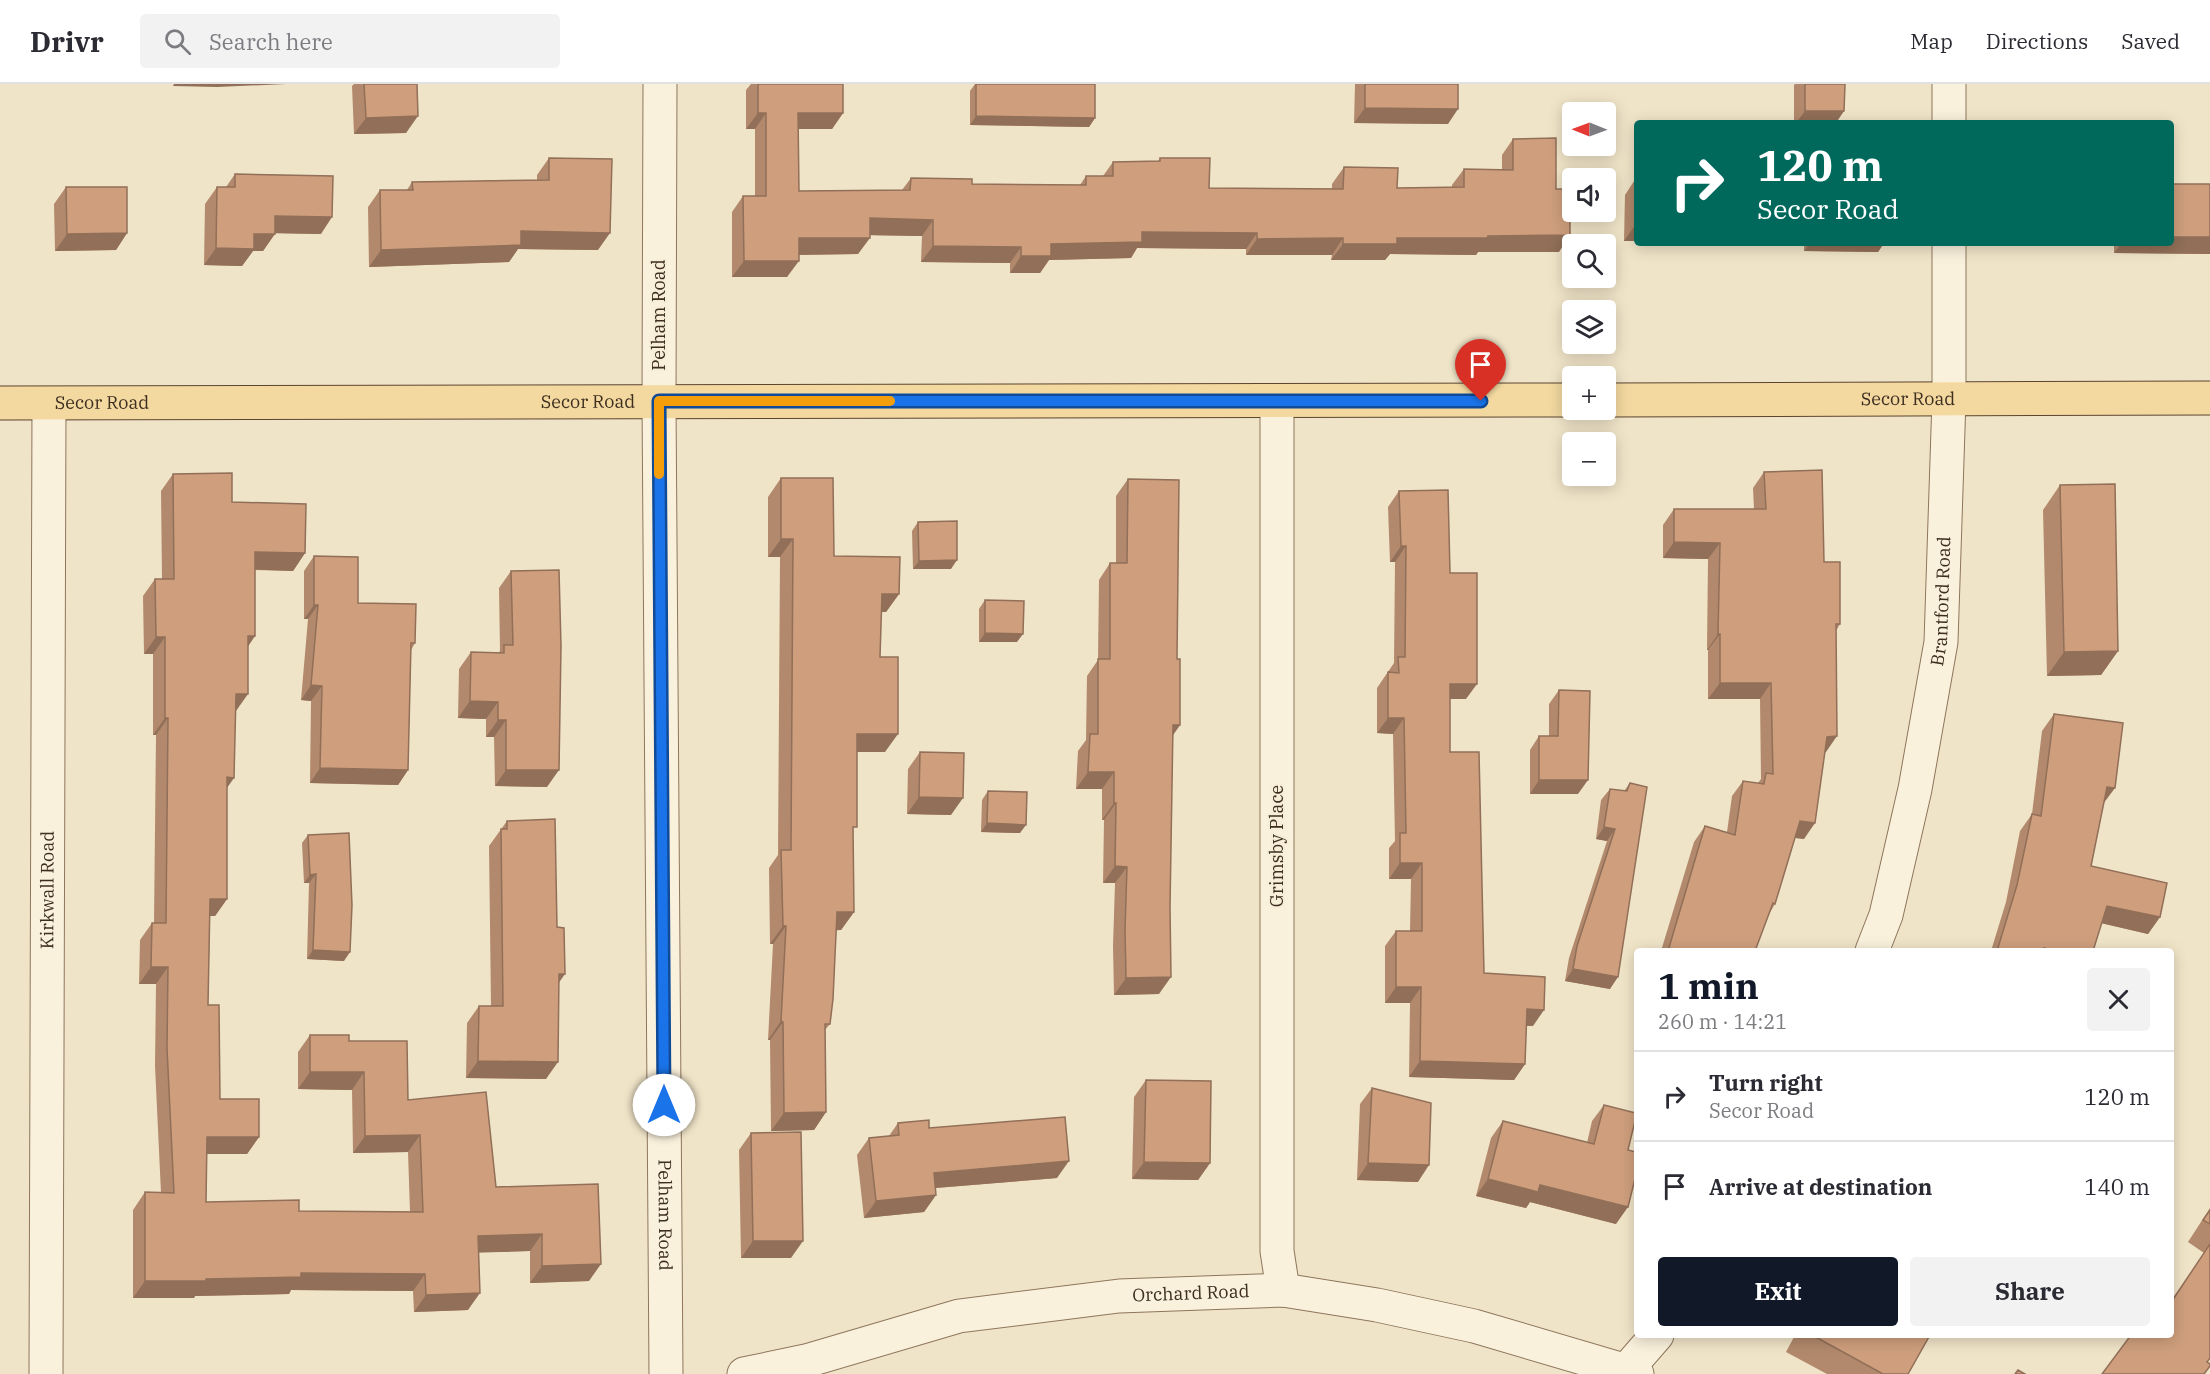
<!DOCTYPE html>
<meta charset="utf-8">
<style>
body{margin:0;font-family:"IBM Plex Serif",serif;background:#f2f2f3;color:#2b2b33;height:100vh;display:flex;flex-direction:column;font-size:22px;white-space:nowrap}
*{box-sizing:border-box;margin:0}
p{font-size:20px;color:#7c7c81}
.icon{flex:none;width:33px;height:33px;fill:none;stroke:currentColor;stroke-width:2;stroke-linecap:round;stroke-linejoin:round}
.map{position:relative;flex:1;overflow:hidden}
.panel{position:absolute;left:1634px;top:864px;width:540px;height:390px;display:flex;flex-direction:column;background:#fff;border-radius:6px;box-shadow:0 3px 15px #0003}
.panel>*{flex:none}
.top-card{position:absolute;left:1634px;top:36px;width:540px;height:126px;border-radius:6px;box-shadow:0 3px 15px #0003;background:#00695c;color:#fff;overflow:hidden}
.needle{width:39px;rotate:271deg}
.buttons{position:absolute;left:1562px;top:18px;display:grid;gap:12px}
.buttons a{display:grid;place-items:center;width:54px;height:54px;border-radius:6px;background:#fff;box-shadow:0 3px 15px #0003;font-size:30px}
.pin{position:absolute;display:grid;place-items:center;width:51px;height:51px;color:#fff;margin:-62px -26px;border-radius:50% 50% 50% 0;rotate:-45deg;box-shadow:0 0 6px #0007}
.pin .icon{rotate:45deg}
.me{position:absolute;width:66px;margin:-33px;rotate:0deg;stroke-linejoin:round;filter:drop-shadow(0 0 4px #0008)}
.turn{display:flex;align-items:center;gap:21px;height:126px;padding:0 24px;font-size:27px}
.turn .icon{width:78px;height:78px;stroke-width:2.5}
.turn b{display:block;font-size:42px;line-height:51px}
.round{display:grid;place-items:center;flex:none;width:63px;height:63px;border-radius:6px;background:#f2f2f3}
.overview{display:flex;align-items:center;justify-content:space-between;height:102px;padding:0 24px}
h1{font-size:36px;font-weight:700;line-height:45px;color:#111827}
.cta{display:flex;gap:12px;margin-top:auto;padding:12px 24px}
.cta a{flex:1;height:69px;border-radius:6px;background:#111827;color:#fff;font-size:24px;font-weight:700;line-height:69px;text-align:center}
.cta a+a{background:#f2f2f3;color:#2b2b33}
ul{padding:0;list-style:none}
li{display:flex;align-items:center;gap:18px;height:90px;padding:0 24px;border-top:2px solid #e1e1e2}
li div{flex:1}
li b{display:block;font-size:22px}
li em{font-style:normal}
header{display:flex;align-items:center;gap:36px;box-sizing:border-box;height:84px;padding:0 30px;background:#fff;border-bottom:2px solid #e1e1e2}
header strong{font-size:28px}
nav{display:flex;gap:33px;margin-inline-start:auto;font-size:21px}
.search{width:420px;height:54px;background:#f2f2f3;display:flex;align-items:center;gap:15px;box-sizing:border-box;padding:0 21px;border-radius:6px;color:#7c7c81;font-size:22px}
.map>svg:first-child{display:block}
</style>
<header>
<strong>Drivr</strong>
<div class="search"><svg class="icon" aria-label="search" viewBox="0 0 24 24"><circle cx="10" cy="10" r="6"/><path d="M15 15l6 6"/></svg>Search here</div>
<nav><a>Map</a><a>Directions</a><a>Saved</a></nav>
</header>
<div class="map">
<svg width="2210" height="1290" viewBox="0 0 2210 1290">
<rect width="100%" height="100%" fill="#f0e4c8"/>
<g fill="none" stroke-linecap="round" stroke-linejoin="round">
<defs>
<g id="minor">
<path id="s1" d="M660,0L659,317L666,1290"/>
<path d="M1949,0V39"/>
<path d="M1277,317V1167L1283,1206"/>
<path id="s2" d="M1872,867L1886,831L1915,705L1941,558L1949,315V159"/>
<path id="s3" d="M46,1290L49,320"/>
<path id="s4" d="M744,1290L806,1277L959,1232L1119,1212L1283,1206L1377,1221L1474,1242L1637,1290"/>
<path d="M1623,1290L1657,1251"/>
</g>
<g id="primary">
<path id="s5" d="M1605,316L2210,314"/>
<path id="s6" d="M0,319L1572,316"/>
</g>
</defs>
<use href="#minor" stroke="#8d765c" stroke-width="35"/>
<use href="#primary" stroke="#5b4430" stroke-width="35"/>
<use href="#minor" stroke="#faf1dc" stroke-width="33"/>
<use href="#primary" stroke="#f3d9a0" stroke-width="33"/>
</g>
<g fill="#b2896c">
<path d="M354,0H417L406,49L354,50L352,2Z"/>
<path d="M751,0H843V29L832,45H798L799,107L902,106L911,94L972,100L1080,101L1086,92H1103L1113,78L1158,77L1160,74L1209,104L1332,105V100L1344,83L1397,104L1452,103V101L1464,85L1502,86V71L1513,55L1556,105L1559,168H1478L1476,171L1390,170L1385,176H1331L1332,171H1246V165L1137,164L1131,174L1049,176L1040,189H1010V179L921,178L922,152L870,151L858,170L799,171L787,193H732V128L743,112H755V45H746V6Z"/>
<path d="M975,0H1095V34L1089,43L970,41V7Z"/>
<path d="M1355,0H1458L1448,40L1354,39Z"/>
<path d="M1795,0H1845L1836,39H1794V1Z"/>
<path d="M549,74L598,166L518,165L509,178L369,183L368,123L380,106H407L412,98L537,96V91Z"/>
<path d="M235,90L321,150L275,149L263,167H253L242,182L204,181L205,120L217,103H226Z"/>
<path d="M1636,94V157H1624L1625,111Z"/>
<path d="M2210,100V170L2114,169V159H2170Z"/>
<path d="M66,103L127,149L116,166L55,167L54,120Z"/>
<path d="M1804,159H1884L1878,168L1804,167Z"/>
<path d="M1764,388L1824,478L1840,540L1836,547L1826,668H1825L1804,755L1795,754L1775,820L1769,830L1755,867H1661L1694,758L1705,742L1727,748L1732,712L1743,697L1758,699L1761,695L1760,615H1708V566H1707L1708,475L1663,474V441L1674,425H1754L1753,404Z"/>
<path d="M173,390L232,418L305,469L293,487L255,486L248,562L235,627L227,704V815L215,832H210L208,921L220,1015L259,1053L247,1070H207L206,1118L299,1127L410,1128L408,1068L353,1069L352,1006L298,1005V968L310,951L349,957L496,1103L589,1197L530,1199V1167L479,1168L468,1226L414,1228L413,1207L291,1206L289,1210L195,1212L194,1214H133V1126L145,1108L161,1109L155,982L156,900H139L140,856L152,839H154L156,651H153V570H144L143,512L155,495H162L161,407Z"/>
<path d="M781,394L834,472L899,510L886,528H881L880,573L885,668H857L853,749L854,828L841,846H836L830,940L825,946L826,1028L814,1046L771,1047L770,956H768L773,860H770L769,784L778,771L780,473H768V413Z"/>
<path d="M1128,395L1177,575L1180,641L1173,651L1159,910L1114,911L1113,862L1115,799H1103L1104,736H1102V705H1076L1078,667L1086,656L1087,592L1098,576L1099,496L1110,479H1116V412Z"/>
<path d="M2060,401L2118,567L2101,591L2047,592L2043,426Z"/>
<path d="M1399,407L1450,489L1466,615H1450V668L1484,889L1533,942H1526L1525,980L1514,996L1409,993L1410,919H1385V862L1396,847H1410L1411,795H1389V764L1395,757L1393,650L1377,649V604L1394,579L1395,478H1390L1388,423Z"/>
<path d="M918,438L951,485H913L912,447Z"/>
<path d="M314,472L358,519L415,559L411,566L408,686L398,701L310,699L311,617L301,616L308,535H304V487Z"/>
<path d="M511,487L547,703L495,702L494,653H486V635L458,634L459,585L471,568L499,569L500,566L499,504Z"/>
<path d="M985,516L1017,558H979V525Z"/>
<path d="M1559,606L1578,710H1530V666L1539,652H1549V620Z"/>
<path d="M2054,630L2103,720L2091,782L2160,833L2148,850L2102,839L2093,867H1991L2006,818L2020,747L2032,730L2042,647Z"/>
<path d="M920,668L951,731L907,730L908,685Z"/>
<path d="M1630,699L1610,905L1565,897L1569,874L1607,757L1596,755L1601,716L1610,705L1624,707Z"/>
<path d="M988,707L1020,749L981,748L982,716Z"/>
<path d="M507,737L557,843L559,897L546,995L466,994L467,939L479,922H491L489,762Z"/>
<path d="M308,751L344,877L307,875L309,799H304L302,759Z"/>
<path d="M1146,996L1210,1079L1198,1096L1132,1095L1134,1013Z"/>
<path d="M1372,1004L1418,1098L1357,1096L1360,1020Z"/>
<path d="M1604,1021L1628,1066L1616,1140L1530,1118L1526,1124L1476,1112L1491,1054L1503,1037L1587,1059L1592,1037Z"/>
<path d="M898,1039L929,1044L1057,1094L936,1104V1111L924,1128L864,1134L857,1071L869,1054L889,1052Z"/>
<path d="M751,1049L791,1174H741L739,1066Z"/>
<path d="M2210,1124V1274L2170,1251V1218L2204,1169L2188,1158Z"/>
<path d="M1795,1251H1930L1908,1290H1827L1786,1268Z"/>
</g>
<g fill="#916f58">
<path d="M174,0H286L217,3L173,2Z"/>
<path d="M1365,24L1458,25L1448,40L1354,39Z"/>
<path d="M1805,27H1844L1836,39H1796Z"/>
<path d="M758,29H766L755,45H746Z"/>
<path d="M798,29H843L832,45H787Z"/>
<path d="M418,32L406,49L354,50L366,34Z"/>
<path d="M976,32L1095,34L1089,43L970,41Z"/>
<path d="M275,132L332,133L321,150L263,149Z"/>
<path d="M870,134L933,136L922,152L858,151Z"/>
<path d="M1636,140V157H1624Z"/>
<path d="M521,147L610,149L598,166L518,165L509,178L369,183L381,166Z"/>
<path d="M1142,148L1257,149L1246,165L1137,164L1131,174L1049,176L1040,189H1010L1021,172L1051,160Z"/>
<path d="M127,149L116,166L55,167L67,150Z"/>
<path d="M254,150H275L263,167H253L242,182L204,181L216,164Z"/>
<path d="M1570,151L1559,168H1478L1476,171L1390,170L1385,176H1331L1343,160L1397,154Z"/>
<path d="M2170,153H2210V170L2114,169L2122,159H2170Z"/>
<path d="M799,154H870L858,170L787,171Z"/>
<path d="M1343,154L1332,171H1246L1257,155Z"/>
<path d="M1810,159H1884L1878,168L1804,167Z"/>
<path d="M933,162L1021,163L1010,179L921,178Z"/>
<path d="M744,177H799L787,193H732Z"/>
<path d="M781,455H793L780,473H768Z"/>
<path d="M1674,458L1720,459L1708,475L1663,474Z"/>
<path d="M1401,462H1406L1395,478H1390Z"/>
<path d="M255,468L305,469L293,487L243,485Z"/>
<path d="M957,476L951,485H913L919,477Z"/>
<path d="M882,510H899L886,528H869Z"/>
<path d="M314,521H318L308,535H304Z"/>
<path d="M985,549L1023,550L1017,558H979Z"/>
<path d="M1718,550H1720L1708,566H1707Z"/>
<path d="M248,552H255L243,570Z"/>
<path d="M156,553H165L153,570H144Z"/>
<path d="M2118,567L2101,591L2047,592L2064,568Z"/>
<path d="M1720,599H1771L1760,615H1708Z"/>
<path d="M1450,600H1477L1466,615H1439Z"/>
<path d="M311,601L322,602L311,617L301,616Z"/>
<path d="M236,610H248L236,627H224Z"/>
<path d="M470,617L498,618L486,635L458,634Z"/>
<path d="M165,634H168L156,651H153Z"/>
<path d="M1388,634H1404L1393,650L1377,649Z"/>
<path d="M498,636H506L494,653H486Z"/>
<path d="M1173,641H1180L1168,658Z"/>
<path d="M857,650H898L885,668H845Z"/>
<path d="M1837,652L1826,668L1816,669L1827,653Z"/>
<path d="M320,684L408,686L398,701L310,699Z"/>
<path d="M506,686H559L547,703L495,702Z"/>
<path d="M1088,688H1114L1102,705H1076Z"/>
<path d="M227,693L234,694L222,711Z"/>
<path d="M1539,696H1588L1578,710H1530Z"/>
<path d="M2107,703L2115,704L2103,720Z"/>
<path d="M919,713L963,714L951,731L907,730Z"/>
<path d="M1114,719H1116L1104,736H1102Z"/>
<path d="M1800,737L1815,739L1804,755L1789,753Z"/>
<path d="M987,739L1026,741L1020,749L981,748Z"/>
<path d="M1604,743L1615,745L1607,757L1596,755Z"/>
<path d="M1400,779H1422L1411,795H1389Z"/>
<path d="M1115,782L1127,783L1115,799H1103Z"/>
<path d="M316,790L309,799H304L310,791Z"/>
<path d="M210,815H227L215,832H198Z"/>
<path d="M2107,822L2160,833L2148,850L2096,838Z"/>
<path d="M837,828H854L841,846L824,847Z"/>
<path d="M783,842H786L773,860H770Z"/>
<path d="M313,866L350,868L344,877L307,875Z"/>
<path d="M151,883H168L156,900H139Z"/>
<path d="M1573,885L1618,893L1610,905L1565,897Z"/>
<path d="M559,890H565L553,907Z"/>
<path d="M1171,893L1159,910L1114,911L1126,894Z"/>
<path d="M1396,903H1421L1410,919H1385Z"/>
<path d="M1527,925L1544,926L1533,942L1516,941Z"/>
<path d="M781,937L783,938L770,956H768Z"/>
<path d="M478,977L558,978L546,995L466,994Z"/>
<path d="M1420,977L1525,980L1514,996L1409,993Z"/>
<path d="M310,988H364L352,1006L298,1005Z"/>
<path d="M826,1028L814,1046L771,1047L784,1029Z"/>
<path d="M420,1051L408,1068L353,1069L365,1052Z"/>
<path d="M207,1053H259L247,1070H195Z"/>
<path d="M1069,1077L1057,1094L922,1105L934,1089Z"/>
<path d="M1144,1078L1210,1079L1198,1096L1132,1095Z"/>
<path d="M1368,1079L1429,1081L1418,1098L1357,1096Z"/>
<path d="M1488,1095L1540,1101L1628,1123L1616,1140L1530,1118L1526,1124L1476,1112Z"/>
<path d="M936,1111L924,1128L864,1134L876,1117Z"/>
<path d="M542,1150L530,1167L466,1169L478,1152Z"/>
<path d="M753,1157H803L791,1174H741Z"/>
<path d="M601,1180L589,1197L530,1199L542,1182Z"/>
<path d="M301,1189L425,1190L413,1207L291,1206L289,1210L195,1212L194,1214H133L145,1197L206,1195Z"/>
<path d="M480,1209L468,1226L414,1228L426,1211Z"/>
</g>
<g fill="#cf9f7d" stroke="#916f58" stroke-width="1.5">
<path d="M364,0H417L418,32L366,34Z"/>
<path d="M758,0H843V29H798L799,107L910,106L911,94L972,95V100L1086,101V92H1113V78L1160,77V74H1210L1209,104L1343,105L1344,83L1398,84L1397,104L1464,103V85L1513,86V55L1556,54V105H1570V151L1488,152L1487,154H1397V160H1343V154L1257,155V149L1142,148V158L1051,160V172H1021V163L933,162V136L870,134V154H799V177H744L743,112H766V29H758Z"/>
<path d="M976,0H1095V34L976,32Z"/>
<path d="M1365,0H1458V25L1365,24Z"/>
<path d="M1805,0H1845L1844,27H1805Z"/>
<path d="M549,74L612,75L610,149L521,147V161L381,166L380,106H413L412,98L549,96Z"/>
<path d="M235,90L333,92L332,133L275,132V150H254V165L216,164L217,103H235Z"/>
<rect x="2170" y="100" width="40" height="53"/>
<path d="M66,103H127V149L67,150Z"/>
<path d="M1822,386L1824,478H1840V540H1836L1837,652L1827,653L1815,739L1800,737L1775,820L1773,819L1755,867H1668L1705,742L1735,751L1743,697L1764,700L1766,689L1773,690L1771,599H1720V550H1718L1720,459L1674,458V425H1766L1764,388Z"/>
<path d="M232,389V418L306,420L305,469L255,468V552H248V610H236L234,694L227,693V815H210L208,921H219L220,1015H259V1053H207L206,1118L299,1116V1127L423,1128L420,1051L365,1052L364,988H310V951H349V957H407L408,1016L486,1008L496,1103L598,1100L601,1180L542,1182V1150L478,1152L480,1209L426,1211L425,1190L301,1189V1193L206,1195V1197H145V1108L174,1109L167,964L168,883H151L152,839H166L168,634H165V553H156L155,495H174L173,390Z"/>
<path d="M781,394H833L834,472L900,473L899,510H882L880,573H898V650H857V743H853L854,828H837L833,915L830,940H825L826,1028L784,1029L783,938L781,937L786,842H783L781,766H791L793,455H781Z"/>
<path d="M1128,395L1179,396L1177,575H1180V641H1173L1170,823L1171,893L1126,894L1125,845L1127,783L1115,782L1116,719H1114V688H1088L1090,650H1098V575H1110V479H1127Z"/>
<path d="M2115,400L2118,567L2064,568L2060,401Z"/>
<path d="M1448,406L1450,489H1477V600H1450V668H1479L1484,889L1545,893L1544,926L1527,925L1525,980L1420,977L1421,903H1396V847H1422V779H1400V749H1406L1404,634H1388V588L1399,589L1398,573H1405L1406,462H1401L1399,407Z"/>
<path d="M957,437V476L919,477L918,438Z"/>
<path d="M314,472L358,473V519L416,520L415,559H411L408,686L320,684L322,602L311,601L318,521H314Z"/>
<path d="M559,486L561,562L559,686H506V636H498V618L470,617L471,568L504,569V561H513L511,487Z"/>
<path d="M985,516L1024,517L1023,550L985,549Z"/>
<path d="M1559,606L1590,607L1588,696H1539V652H1558Z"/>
<path d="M2054,630L2123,639L2115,704L2107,703L2091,782L2167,799L2160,833L2107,822L2093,867H2054L2044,864L2043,867H1997L2017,801L2032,730L2041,732Z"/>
<path d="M920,668L964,669L963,714L919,713Z"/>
<path d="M1630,699L1647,703L1618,893L1573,885L1577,862L1615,745L1604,743L1610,705L1627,707Z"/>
<path d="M988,707L1027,708L1026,741L987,739Z"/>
<path d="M555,735L557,843L564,844L565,890H559L558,978L478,977L479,922H503L501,745H507V737Z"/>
<path d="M349,749L352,821L350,868L313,866L316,790L310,791L308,751Z"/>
<path d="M1146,996L1211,997L1210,1079L1144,1078Z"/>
<path d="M1372,1004L1431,1019L1429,1081L1368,1079Z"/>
<path d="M1604,1021L1636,1029V1033L1628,1066L1636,1068V1091L1628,1123L1540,1101L1538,1108L1488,1095L1503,1037L1594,1060Z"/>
<path d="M1065,1033L1069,1077L934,1089L936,1111L876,1117L869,1054L899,1051L898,1039L929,1036V1044Z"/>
<path d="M801,1048L803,1157H753L751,1049Z"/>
<path d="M2210,1126V1140L2203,1136Z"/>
<path d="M2210,1160V1274L2207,1278L2210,1280V1282L2204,1290H2102L2131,1251H2170V1220Z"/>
<path d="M1812,1251H1930L1908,1290H1883Z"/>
<path d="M2018,1286L2025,1290H2015Z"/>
</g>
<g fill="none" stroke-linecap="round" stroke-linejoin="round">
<defs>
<path id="route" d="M664,1021L659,317H1481"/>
</defs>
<use href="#route" stroke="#114b97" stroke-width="15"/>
<use href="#route" stroke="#1a73e8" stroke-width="10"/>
<path stroke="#f59e0b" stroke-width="10" d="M659,390V317H890"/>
</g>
<g text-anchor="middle" stroke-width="4.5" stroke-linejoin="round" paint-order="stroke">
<g font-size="18" fill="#3d2e20" stroke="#f7eed8">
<text transform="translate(659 231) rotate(-90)" y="6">Pelham Road</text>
<text dy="6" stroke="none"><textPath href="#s5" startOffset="303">Secor Road</textPath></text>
<text dy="6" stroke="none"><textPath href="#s6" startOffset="588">Secor Road</textPath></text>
<text dy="6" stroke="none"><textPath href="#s6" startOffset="102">Secor Road</textPath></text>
<text dy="6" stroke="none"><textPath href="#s2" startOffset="358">Brantford Road</textPath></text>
<text transform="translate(1277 762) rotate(-90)" y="6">Grimsby Place</text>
<text dy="6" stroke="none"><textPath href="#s3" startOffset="484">Kirkwall Road</textPath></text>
<text dy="6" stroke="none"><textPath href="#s1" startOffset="1131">Pelham Road</textPath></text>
<text dy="6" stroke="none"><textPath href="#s4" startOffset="456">Orchard Road</textPath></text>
</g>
</g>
</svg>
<div class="buttons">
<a><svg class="needle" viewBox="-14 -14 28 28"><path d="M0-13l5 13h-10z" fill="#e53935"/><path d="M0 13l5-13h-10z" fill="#7c7c81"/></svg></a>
<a><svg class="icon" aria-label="sound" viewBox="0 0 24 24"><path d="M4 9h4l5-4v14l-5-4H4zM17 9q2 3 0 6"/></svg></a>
<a><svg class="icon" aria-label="search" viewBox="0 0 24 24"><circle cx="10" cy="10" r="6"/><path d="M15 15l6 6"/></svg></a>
<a><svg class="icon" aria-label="layers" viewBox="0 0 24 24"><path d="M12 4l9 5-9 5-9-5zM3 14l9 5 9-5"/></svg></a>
<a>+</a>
<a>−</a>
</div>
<div class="pin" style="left:1481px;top:317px;background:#d93025"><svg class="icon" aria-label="arrive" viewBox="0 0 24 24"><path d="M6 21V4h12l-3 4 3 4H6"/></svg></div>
<svg class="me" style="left:664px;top:1021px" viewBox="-20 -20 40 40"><circle r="19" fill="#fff"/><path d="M0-13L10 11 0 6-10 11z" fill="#1a73e8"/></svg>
<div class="top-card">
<div class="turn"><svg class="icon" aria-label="right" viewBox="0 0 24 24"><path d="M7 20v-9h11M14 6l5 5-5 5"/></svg><div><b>120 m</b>Secor Road</div></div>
</div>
<section class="panel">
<div class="overview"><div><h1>1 min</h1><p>260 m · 14:21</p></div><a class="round"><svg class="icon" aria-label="close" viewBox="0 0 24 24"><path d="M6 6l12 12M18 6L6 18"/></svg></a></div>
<ul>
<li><svg class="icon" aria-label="right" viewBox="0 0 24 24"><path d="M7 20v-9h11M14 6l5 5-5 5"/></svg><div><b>Turn right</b><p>Secor Road</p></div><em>120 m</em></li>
<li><svg class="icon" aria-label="arrive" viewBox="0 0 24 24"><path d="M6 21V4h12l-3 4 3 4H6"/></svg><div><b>Arrive at destination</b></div><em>140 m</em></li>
</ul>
<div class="cta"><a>Exit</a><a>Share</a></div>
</section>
</div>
